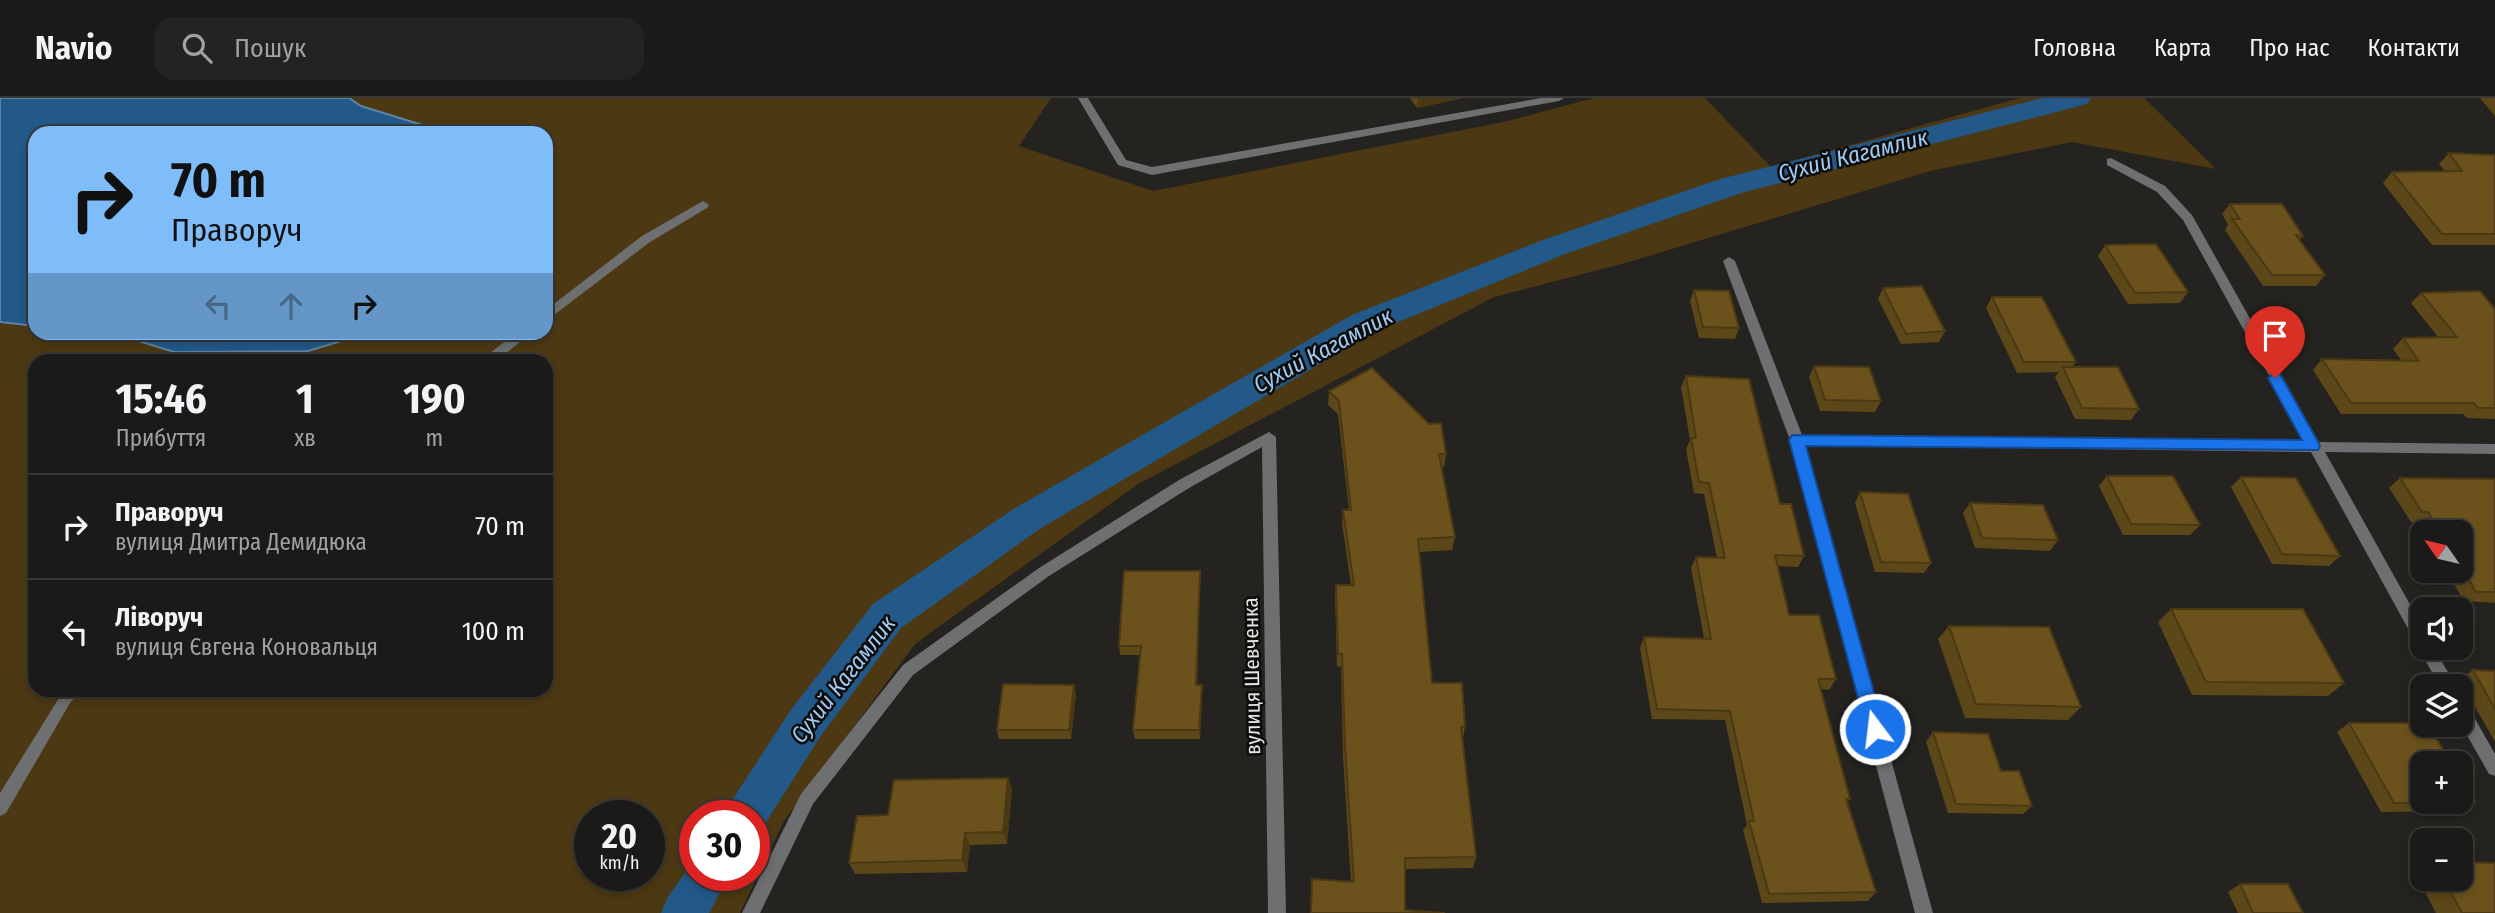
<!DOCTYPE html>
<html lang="uk">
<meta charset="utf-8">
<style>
body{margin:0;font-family:"Fira Sans Condensed",sans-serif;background:#242321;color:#f1f3f6;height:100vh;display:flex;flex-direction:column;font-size:26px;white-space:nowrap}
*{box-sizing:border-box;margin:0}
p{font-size:23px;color:#a0a1a2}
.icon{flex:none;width:38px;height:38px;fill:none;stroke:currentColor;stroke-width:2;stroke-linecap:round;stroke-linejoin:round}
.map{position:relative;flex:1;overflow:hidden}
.panel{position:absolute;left:28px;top:256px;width:525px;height:343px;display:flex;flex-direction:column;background:#1b1a18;border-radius:21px;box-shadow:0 4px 10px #0003,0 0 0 2px #393837}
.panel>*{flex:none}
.banner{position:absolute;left:28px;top:28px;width:525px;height:214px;border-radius:21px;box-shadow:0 4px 10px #0003,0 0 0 2px #393837;background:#7ebdf9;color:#111;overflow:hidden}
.needle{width:46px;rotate:304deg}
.controls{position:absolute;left:2410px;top:422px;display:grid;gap:14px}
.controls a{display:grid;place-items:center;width:63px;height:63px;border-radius:14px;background:#1b1a18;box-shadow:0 4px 10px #0003,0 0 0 2px #393837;font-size:35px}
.speed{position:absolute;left:574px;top:702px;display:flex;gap:14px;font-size:35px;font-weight:700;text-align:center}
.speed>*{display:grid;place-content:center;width:91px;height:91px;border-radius:50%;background:#1b1a18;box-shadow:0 4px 10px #0003,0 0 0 2px #393837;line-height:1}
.speed small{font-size:18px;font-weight:400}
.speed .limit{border:10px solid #d22;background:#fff;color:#111}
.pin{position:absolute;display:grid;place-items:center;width:60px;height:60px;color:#fff;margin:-72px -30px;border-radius:50% 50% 50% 0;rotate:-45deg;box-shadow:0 0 7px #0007}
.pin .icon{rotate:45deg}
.me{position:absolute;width:77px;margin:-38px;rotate:345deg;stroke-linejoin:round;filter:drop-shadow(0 0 5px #0008)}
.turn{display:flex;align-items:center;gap:24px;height:147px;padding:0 28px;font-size:32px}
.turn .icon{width:91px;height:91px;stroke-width:2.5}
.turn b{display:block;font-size:49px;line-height:60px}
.lanes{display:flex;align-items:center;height:66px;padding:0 28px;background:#0003;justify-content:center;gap:35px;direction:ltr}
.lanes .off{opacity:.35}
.eta{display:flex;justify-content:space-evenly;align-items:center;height:119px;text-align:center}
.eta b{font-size:42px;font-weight:700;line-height:49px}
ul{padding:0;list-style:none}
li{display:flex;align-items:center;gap:21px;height:105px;padding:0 28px;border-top:2px solid #393837}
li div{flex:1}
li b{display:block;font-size:26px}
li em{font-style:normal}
header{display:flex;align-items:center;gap:42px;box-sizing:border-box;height:98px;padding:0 35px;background:#1b1a18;border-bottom:2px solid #393837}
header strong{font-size:33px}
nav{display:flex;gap:38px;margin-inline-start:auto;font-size:24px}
.search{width:490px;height:63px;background:#242321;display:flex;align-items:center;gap:18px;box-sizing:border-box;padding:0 24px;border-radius:21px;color:#a0a1a2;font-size:26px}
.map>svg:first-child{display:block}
</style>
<header>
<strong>Navio</strong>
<div class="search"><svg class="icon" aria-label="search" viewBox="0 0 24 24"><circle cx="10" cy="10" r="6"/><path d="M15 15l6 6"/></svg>Пошук</div>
<nav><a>Головна</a><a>Карта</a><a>Про нас</a><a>Контакти</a></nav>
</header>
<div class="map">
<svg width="2495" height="815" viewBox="0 0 2495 815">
<rect width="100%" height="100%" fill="#242320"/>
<path fill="#4c3913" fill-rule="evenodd" d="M349,0H1051L1019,48L1153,93L1508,23L1594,0H1705L1771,69L2020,0H2144L2216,71L2072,44L1930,73L1629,164L1494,199L1138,386L915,546L784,723L740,815H0V224L35,228V234L113,235L174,254L308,253L368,235L546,234V35H448L361,8ZM35,262H546V592H35ZM590,718H649V777H590ZM695,718H754V777H695Z"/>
<g fill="#225989" stroke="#5d83a4" stroke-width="2">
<path d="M0,0H349L361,8L448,35H35V228L0,224Z"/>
<path d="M113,235V234L368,235L308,253L174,254Z"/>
</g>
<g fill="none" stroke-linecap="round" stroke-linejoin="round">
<g fill="#225989" fill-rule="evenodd">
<path d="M2043,0H2091L2087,6L1741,95L1565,156L1376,233L1041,430L901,530L820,639L761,732L754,735V718H725L731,704L790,613L873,506L1015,410L1352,217L1543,142L1720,81Z"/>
<path d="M695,761V777H729L709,815H661L668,799Z"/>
</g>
<g fill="#6e6f71" fill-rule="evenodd">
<path d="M1078,0H1088L1126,62L1152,69L1541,0H1564L1559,3L1152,77L1118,67Z"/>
<path d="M703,103L709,107L707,110L650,144L546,223V212L642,138Z"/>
<path d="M517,234H532L498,262H484L485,259Z"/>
<path d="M64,592H82L70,605L6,715L0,718V695Z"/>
</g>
<g fill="#6e6f71" fill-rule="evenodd">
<path d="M2111,60L2165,88L2192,117L2319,344L2495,346V356L2325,354L2422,528V550H2434L2456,588H2440L2421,555L2420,548L2417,547L2311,354L1805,347L1933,815H1915L1790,342L1723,163L1729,159L1735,163L1802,337L2305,343L2183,122L2157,94L2107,67V61Z"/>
<path d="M1269,334L1276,339L1286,815H1268L1262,349L1189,390L1049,478L913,577L813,706L760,815H742L801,696L903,567L1039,470L1179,382Z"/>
<path d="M2460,603L2466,605L2495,656V678L2489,676L2460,625Z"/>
</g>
</g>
<g fill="#5c4718">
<path d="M1410,0H1463L1417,10Z"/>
<path d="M2480,0H2495V18Z"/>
<path d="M2449,55L2495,57V147H2432L2383,85L2392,74L2445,73L2439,66Z"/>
<path d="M2230,106L2303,138L2299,142L2325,177L2316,188H2263L2225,132L2228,127L2222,116Z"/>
<path d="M2105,147L2188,194L2180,205L2128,206L2098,158Z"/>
<path d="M1883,190L1945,233L1939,244L1901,246L1878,201Z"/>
<path d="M1694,192L1739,230L1735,241L1699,240L1690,203Z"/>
<path d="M2421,195L2495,211V321L2467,320L2463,316H2341L2313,272L2322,261L2401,262L2393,251L2403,240L2438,239L2411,205Z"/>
<path d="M1992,199L2076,264L2072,269L2139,311L2131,322L2075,321L2055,279L2059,274L2017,275L1986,210Z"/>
<path d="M1814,268L1881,303L1875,314L1820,313L1809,279Z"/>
<path d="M1686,278L1780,406L1804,458L1798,469L1778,468L1789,517L1836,581L1829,592L1821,591L1850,701L1847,704L1876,794L1868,803L1762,805L1743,732L1747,727L1725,622L1652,621L1640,550L1644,539L1704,540L1691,470L1696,459L1717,460L1704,396L1694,395L1686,351L1690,342L1681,289Z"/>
<path d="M1329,293L1446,356L1444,369H1442L1455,439L1452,452L1419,454L1432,585L1465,629L1463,640L1476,759L1473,770L1405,771V812L1445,815H1310L1312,781L1351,784L1343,659L1341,569L1337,568L1335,500L1336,487H1351L1342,425L1343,412H1349L1338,316L1328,307Z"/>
<path d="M2107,378L2200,427L2190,437H2123L2099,388Z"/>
<path d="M2241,379L2340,458L2329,468L2272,466L2231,389Z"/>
<path d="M2400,380L2495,381V505L2464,503L2446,472H2460V434H2423L2417,424H2411L2389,390Z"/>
<path d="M1860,394L1931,465L1924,475L1875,474L1855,405Z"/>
<path d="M1970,405L2058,442L2050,453L1975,450L1963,415Z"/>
<path d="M1200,473L1197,587L1202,597L1200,641H1135L1133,632L1140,557H1120L1119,548Z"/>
<path d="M2171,511L2344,585L2328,598L2192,597L2158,524Z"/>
<path d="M1949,528L2081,609L2068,622L1965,620L1938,541Z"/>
<path d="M2473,572L2495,573V644L2460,582Z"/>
<path d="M1074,587L1076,596L1071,641H999L997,632Z"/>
<path d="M2349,625L2475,704L2461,713L2381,714L2337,634Z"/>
<path d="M1933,634L2001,673L2032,708L2023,716L1948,715L1926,644Z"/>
<path d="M1008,680L1012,692L1007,746L970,747L967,774L855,776L849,765L888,717Z"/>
<path d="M2422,770V780H2460L2495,815H2436L2415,775Z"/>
<path d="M2240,786L2303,815H2238L2228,794Z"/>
</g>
<g fill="#4b3914">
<path d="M1418,0H1463L1417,10Z"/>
<path d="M1200,473V483L1197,597L1196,587Z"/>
<path d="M1074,587L1076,596L1071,641L1069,632Z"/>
<path d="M1202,587V597L1200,641L1199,632Z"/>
<path d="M1008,680L1012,692L1007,746L1003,734Z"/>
<path d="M965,735L970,747L967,774L962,762Z"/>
</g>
<g fill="#6b521c" stroke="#4b3914" stroke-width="2">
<path d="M2449,55L2495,57V136H2442L2392,74L2462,73Z"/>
<path d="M2230,106H2282L2303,138L2296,137L2325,177H2272L2232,121H2240Z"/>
<path d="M2156,146L2188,194L2135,195L2105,147Z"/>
<path d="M1922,188L1945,233L1906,236L1883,190Z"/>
<path d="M1694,192L1729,193L1739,230L1703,229Z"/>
<path d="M2480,193L2495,211V310H2478L2474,305H2351L2322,261L2419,263L2403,240L2457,239L2421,195Z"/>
<path d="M1992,199H2042L2076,264H2024Z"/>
<path d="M1814,268L1869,269L1881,303L1825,302Z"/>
<path d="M2063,269H2118L2139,311L2082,310Z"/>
<path d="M1372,270L1429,326L1441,325L1446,356H1439L1455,439L1418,441L1432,585H1462L1465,629H1461L1476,759L1405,760V812L1445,815H1311L1312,781L1354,784L1345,648L1342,556H1338L1336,487H1354L1343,412H1351L1339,303L1329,293Z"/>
<path d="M1686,278L1749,281L1780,406H1791L1804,458L1775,457L1789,517H1819L1836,581H1818L1850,701H1846L1876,794L1769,796L1749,723H1754L1730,613L1657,611L1644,539L1711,541L1696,459L1725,460L1709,385L1699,384L1691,340H1696Z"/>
<path d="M2107,378H2173L2200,427L2131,426Z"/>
<path d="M2241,379L2296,380L2340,458L2282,456Z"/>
<path d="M2400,380L2495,381V494H2476L2460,467V434H2440L2428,414H2422Z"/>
<path d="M1860,394L1908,396L1931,465L1881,464Z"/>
<path d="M1970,405L2043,407L2058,442L1982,440Z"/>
<path d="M1124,473H1200L1196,587H1202L1199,632H1133L1141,548H1119Z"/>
<path d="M2171,511H2303L2344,585L2206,584Z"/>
<path d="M1949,528L2049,529L2081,609L1976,606Z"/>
<path d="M2473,572L2495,573V611Z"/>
<path d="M1003,586L1074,587L1069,632H997Z"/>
<path d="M2349,625H2422V626H2428L2451,665H2422V704H2460V680L2475,704L2394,705Z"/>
<path d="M1933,634L1988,636L2001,673H2019L2032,708L1956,706Z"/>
<path d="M1008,680L1003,734L965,735L962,762L849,765L857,718L888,717L894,682Z"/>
<path d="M2460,764L2495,765V815H2462L2443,780H2460Z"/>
<path d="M2240,786H2288L2303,815H2253Z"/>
</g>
<path fill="#1a73e8" stroke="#114b97" stroke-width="2" d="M2275,274L2280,276L2318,344L2320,348L2318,352L1806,348L1884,631L1881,637L1875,639L1868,637L1789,342L1792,337L2302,342L2268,280Z"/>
<g text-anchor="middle" stroke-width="5" stroke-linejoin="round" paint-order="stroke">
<g font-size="21" fill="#e6e5e3" stroke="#0d0c0b">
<text transform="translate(1252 578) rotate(-91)" y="7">вулиця Шевченка</text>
</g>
<g font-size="23" font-style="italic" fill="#9ecaf4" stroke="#0d0c0b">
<text transform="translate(1853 57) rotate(-14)" y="8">Сухий Кагамлик</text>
<text transform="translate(1323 252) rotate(-28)" y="8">Сухий Кагамлик</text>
<text transform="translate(843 581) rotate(-52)" y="8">Сухий Кагамлик</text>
</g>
</g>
</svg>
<div class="controls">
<a><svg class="needle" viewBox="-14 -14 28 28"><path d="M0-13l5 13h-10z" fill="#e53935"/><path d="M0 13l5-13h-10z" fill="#a0a1a2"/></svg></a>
<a><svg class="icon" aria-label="sound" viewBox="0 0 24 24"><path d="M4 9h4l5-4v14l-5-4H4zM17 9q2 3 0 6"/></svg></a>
<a><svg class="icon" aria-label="layers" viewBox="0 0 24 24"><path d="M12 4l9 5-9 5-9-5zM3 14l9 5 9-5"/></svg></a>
<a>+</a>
<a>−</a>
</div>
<div class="speed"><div>20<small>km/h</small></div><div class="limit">30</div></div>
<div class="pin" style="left:2275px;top:280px;background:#d93025"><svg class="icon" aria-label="arrive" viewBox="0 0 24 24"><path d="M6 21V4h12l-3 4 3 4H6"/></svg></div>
<svg class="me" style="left:1875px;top:631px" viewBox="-20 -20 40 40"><circle r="17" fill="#1a73e8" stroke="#fff" stroke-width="3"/><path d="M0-11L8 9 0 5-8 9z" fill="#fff"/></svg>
<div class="banner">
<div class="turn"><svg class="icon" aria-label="right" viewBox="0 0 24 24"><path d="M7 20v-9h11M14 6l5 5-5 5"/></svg><div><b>70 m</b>Праворуч</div></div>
<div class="lanes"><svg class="icon off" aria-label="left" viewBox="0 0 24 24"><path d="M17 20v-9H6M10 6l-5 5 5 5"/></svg><svg class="icon off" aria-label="ahead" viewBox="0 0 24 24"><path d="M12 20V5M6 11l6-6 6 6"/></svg><svg class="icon" aria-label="right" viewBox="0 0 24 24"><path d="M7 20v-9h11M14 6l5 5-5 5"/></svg></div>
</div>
<section class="panel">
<div class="eta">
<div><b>15:46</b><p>Прибуття</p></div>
<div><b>1</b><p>хв</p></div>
<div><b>190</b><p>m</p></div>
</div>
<ul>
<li><svg class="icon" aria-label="right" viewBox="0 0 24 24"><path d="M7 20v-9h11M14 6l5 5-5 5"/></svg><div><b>Праворуч</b><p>вулиця Дмитра Демидюка</p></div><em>70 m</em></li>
<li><svg class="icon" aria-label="left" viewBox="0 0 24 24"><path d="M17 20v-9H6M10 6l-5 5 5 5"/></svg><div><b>Ліворуч</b><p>вулиця Євгена Коновальця</p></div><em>100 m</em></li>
</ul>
</section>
</div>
